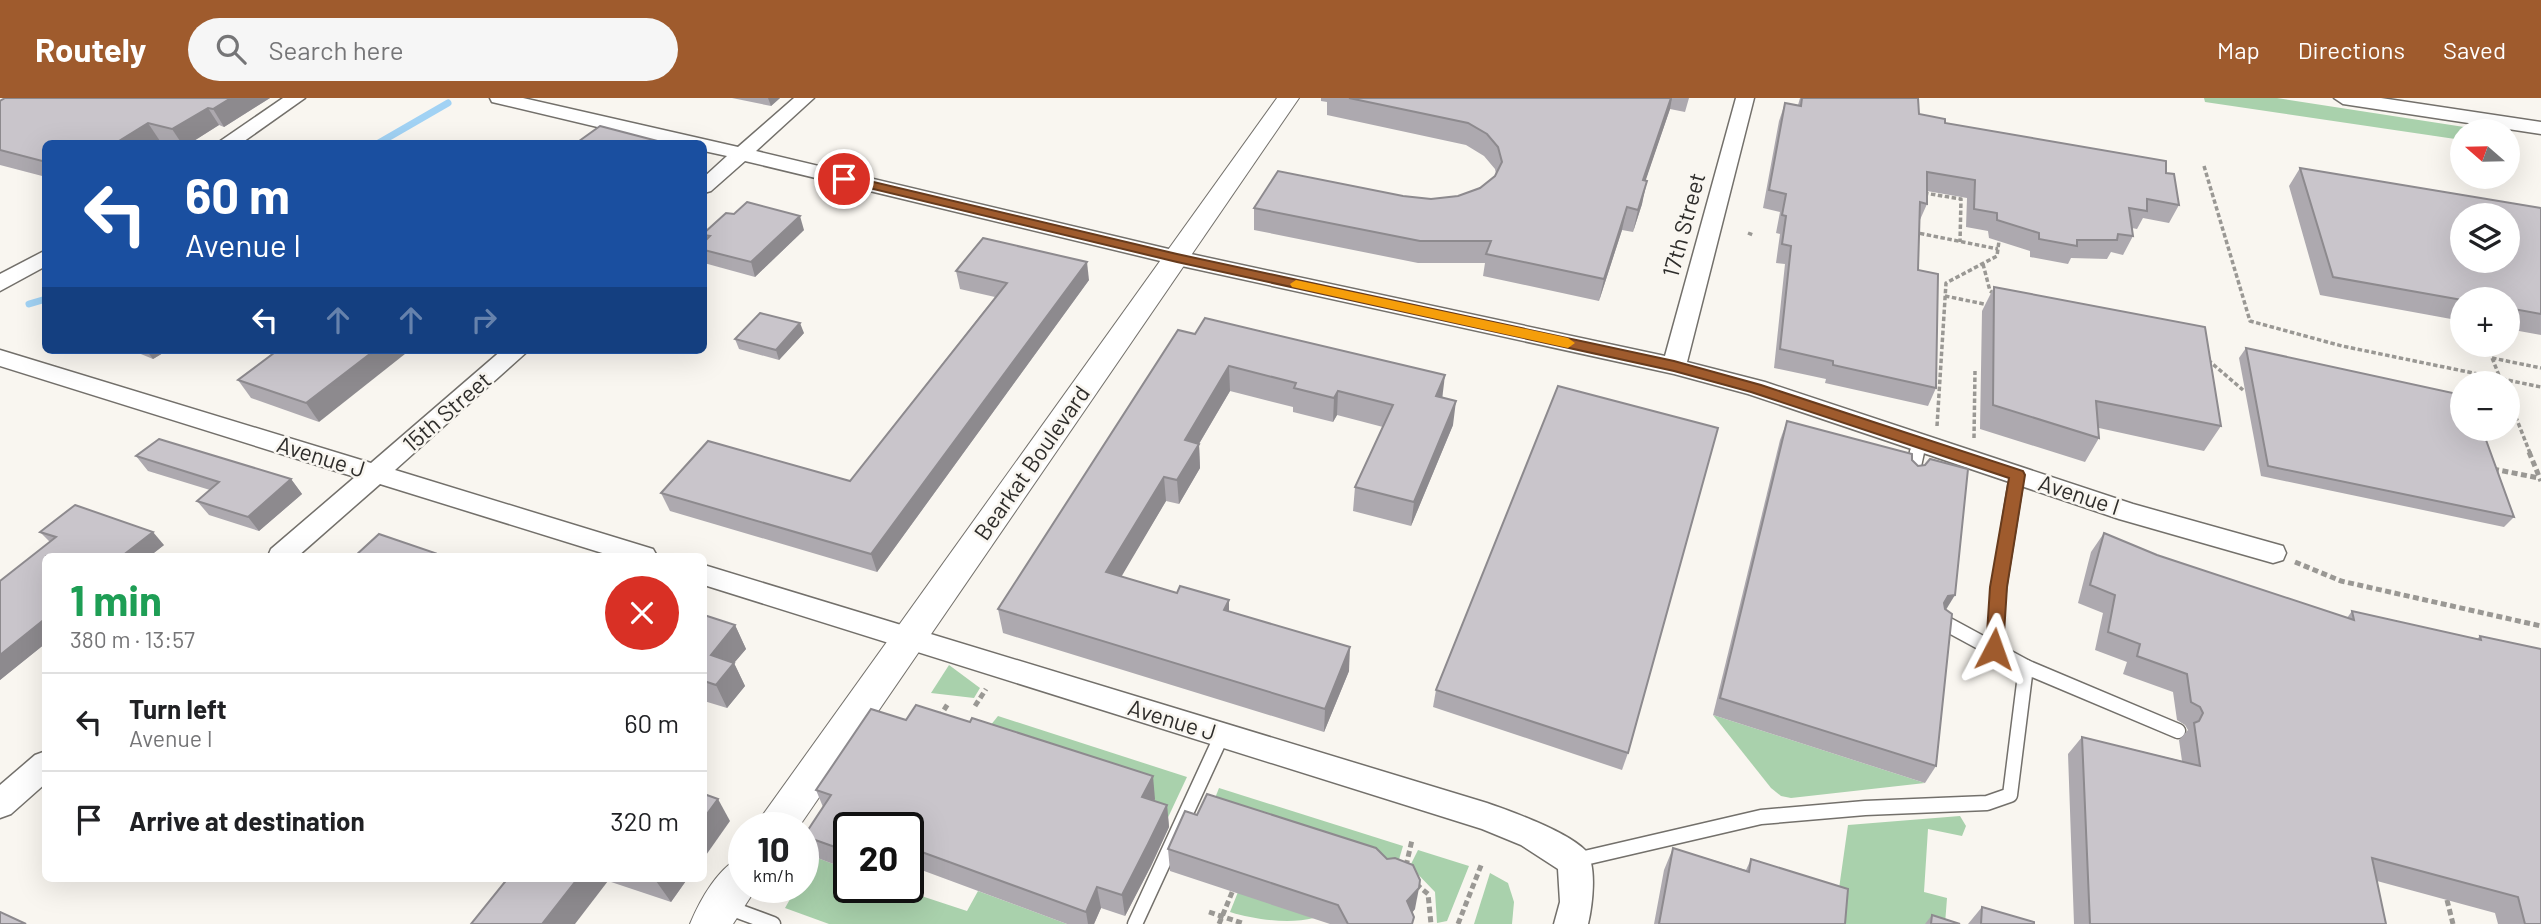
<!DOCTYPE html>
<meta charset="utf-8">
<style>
body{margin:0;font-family:Barlow,sans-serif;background:#f6f6f6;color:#202124;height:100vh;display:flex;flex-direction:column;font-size:26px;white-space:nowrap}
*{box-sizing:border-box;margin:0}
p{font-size:23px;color:#757577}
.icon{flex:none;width:38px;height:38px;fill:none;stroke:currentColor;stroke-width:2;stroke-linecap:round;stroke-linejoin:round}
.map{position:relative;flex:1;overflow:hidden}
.side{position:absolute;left:42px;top:455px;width:665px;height:329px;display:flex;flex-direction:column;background:#fff;border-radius:10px;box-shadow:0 7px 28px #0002}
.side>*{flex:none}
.top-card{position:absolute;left:42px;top:42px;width:665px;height:214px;border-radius:10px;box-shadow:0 7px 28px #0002;background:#1a4fa0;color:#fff;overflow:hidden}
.needle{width:46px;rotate:290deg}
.controls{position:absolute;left:2450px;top:21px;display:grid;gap:14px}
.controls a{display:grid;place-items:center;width:70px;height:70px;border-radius:50%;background:#fff;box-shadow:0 7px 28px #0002;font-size:35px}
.speed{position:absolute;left:728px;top:714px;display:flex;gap:14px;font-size:35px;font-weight:700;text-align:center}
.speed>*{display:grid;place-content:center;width:91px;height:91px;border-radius:50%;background:#fff;box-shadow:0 7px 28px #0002;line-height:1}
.speed small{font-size:18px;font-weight:400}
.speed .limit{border:4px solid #111;border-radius:10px;background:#fff;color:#111}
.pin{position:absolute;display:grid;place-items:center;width:60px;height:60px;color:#fff;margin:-30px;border:4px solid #fff;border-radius:50%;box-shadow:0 2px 7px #0007}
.me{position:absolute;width:77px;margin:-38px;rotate:4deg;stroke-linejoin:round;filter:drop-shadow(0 0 5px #0008)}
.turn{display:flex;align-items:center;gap:24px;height:147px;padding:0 28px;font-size:32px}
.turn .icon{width:91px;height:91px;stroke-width:2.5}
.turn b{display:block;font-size:49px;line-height:60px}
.lanes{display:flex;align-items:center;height:66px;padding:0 28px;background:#0003;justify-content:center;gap:35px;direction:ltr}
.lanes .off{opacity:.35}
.round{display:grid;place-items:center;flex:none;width:74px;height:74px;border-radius:37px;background:#f6f6f6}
.overview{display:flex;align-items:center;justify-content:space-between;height:119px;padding:0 28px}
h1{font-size:42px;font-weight:700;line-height:52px;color:#1e9e55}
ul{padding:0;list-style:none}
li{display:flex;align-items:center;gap:21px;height:98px;padding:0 28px;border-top:2px solid #e0e0e0}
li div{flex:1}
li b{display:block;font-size:26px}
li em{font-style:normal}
header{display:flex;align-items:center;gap:42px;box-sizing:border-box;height:98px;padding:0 35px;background:#9f5b2d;color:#fff}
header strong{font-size:33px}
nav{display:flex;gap:38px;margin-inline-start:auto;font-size:24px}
.search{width:490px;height:63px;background:#f6f6f6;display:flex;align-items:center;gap:18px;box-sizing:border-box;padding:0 24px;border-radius:38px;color:#757577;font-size:26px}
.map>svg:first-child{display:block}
</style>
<header>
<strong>Routely</strong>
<div class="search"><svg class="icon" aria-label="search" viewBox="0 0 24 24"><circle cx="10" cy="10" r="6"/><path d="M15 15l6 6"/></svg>Search here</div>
<nav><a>Map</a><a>Directions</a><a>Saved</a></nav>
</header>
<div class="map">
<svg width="2541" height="826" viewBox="0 0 2541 826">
<rect width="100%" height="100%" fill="#f9f6f0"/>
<g fill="#a9d1ac">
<path d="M2204,0H2277L2490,33H2462V42L2205,4Z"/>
<path d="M949,567L980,590L974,600L931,595Z"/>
<path d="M1713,617L1925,685L1791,700L1781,698L1771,690Z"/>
<path d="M998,618L1187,679L1164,728L990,628Z"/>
<path d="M1219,690L1403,748L1398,765L1208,718Z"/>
<path d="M1960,718L1966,728L1962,738L1928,731L1924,794L1947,800L1945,826H1834L1848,727Z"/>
<path d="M1418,752L1469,768L1447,823L1437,825L1435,794L1410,768Z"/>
<path d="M815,759L849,772V789H894L967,813L978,793L1067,826H829L785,810L797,789H803V779Z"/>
<path d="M1490,775L1508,785L1514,804L1512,826H1474Z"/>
<path d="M1238,794L1314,820C1290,826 1255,822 1230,814Z"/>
</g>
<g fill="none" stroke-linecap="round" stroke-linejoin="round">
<g stroke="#a1d2f4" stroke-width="7">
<path d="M377,46L448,5"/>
<path d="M29,206L46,201"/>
</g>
<defs>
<path id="service-far1" d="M1917,355L1919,345"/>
<g id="service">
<path d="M1912,377L1917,354"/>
<path d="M1943,524L2026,569L2178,633"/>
<path d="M1994,551L1999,489L2017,377"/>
<path d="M1576,762L1761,719L1865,710L1987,705L2010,697L2026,569"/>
<path d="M727,809L773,826"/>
<path d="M1135,826L1222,637"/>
</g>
<g id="minor">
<path d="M283,0H305L240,46H216Z"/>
<path d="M490,0H523L738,49L794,0H814L756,53L1177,153L1665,258L1736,0H1754L1687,264L1765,284L2133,406L2283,448L2286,455L2283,462L2273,465L2119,421L1748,296L1674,276L1177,167L745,63L711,93L704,95V79L727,58L704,53V46H669L492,4Z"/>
<path d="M2334,0H2381L2541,24V36L2343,6Z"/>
<path d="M46,152V168L0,193V176Z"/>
<path d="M0,252L371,365L502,252H529L395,372L653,451L657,458H612L380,386L298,458H268L271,451L355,379L0,268Z"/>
<path d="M704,467L1487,705C1513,714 1566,733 1585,752C1598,766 1592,809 1588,826H1554L1560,804L1558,771L1521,747L1482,731L704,487Z"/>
<path d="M46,653V685L11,716L0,720V687L35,657Z"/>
</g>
<g id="tertiary">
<path d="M1277,0H1299L798,730H757L762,718Z"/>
<path d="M744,758V789H757L733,826H690C700,802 719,767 744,758Z"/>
</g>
</defs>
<use href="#service-far1" stroke="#73706b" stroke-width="12"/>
<use href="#service" stroke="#73706b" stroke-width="17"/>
<use href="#minor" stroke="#73706b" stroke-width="3"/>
<use href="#tertiary" stroke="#73706b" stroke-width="2"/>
<g stroke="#9a9894" stroke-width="3.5" stroke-dasharray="4.5 2.5" stroke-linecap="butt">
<path d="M2204,68L2250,223L2342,248L2541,289"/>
<path d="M1924,95L1961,101L1960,144"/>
<path d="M1913,134L1998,151"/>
<path d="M1748,135L1753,137"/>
<path d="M1983,166L1990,193L1996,197"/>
<path d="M1945,198L1989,207"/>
<path d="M2487,247L2502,285"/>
<path d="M2492,260L2541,270"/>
<path d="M2208,262L2243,292"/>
<path d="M2508,299L2530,355"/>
<path d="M1937,328L1946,185L1997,158L1999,143"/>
<path d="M1974,340L1975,273"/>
</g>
<g stroke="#9a9894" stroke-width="5" stroke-dasharray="6 3.5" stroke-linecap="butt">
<path d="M2529,354L2541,383"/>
<path d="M2493,371L2539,380"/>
<path d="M2295,464L2341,483L2541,528"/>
<path d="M975,608L986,591"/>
<path d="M939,620L949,604"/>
<path d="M1406,768L1412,742"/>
<path d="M1416,786L1428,796L1431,826"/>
<path d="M2447,802L2453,826"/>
<path d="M1209,814L1245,826"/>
<path d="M1219,826L1233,792"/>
<path d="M1458,826L1482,765"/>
</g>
<use href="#service-far1" stroke="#fff" stroke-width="10"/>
<use href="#service" stroke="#fff" stroke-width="14"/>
<use href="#minor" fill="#fff" fill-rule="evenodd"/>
<use href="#tertiary" fill="#fff" fill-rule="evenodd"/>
</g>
<g fill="#ada9af">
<path d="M270,0L224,29L219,27L189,46H171L160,43L156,46H46V79L0,67V3Z"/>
<path d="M732,0H780L771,8Z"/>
<path d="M1321,0H1689L1685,14L1670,11L1645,83L1642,106L1633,134L1622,132L1599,203L1483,178L1485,165H1418L1254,132V110L1403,98L1431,101L1458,98L1480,90L1495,78L1496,76L1495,71L1484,58L1466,47L1327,17V4L1321,3Z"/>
<path d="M1800,0H1918L1919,16L1945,25L2166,75L2179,107L2169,125L2143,120L2137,131L2132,130L2133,138L2123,157L2111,154L2107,161L2071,160L2068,166L2030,159V153L1989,140L1988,133L1966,129L1967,100L1927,93V106L1919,124L1918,172L1936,290L1928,308L1825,285L1826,281L1774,270L1785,166L1776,165L1780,136L1776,135L1780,114L1763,110L1779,23L1785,5L1798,7Z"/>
<path d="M2300,70L2541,110V237L2508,231V201H2462V223L2320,197L2289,88Z"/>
<path d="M734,116L804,132L755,179L704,165V135Z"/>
<path d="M956,173L1089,182L877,474L670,413L661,395L850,383L995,199L960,191Z"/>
<path d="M1994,189L2221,328L2204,353L2099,330V340L2085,364L1980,331L1982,213Z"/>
<path d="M1178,232L1443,299L1453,327L1411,428L1353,413L1355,389L1383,329L1337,317L1333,324L1293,314V309L1230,293L1199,346L1200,370L1179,406L1166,403L1121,478L1177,495L1229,502V514L1349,573L1324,634L1003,535L998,511Z"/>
<path d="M804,235L779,262L739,251L735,241Z"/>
<path d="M2246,250L2514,419L2504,429L2261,378L2239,260Z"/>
<path d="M131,252H168L153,261Z"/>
<path d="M278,252L319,324L251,300L238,282Z"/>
<path d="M1787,323L1912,362L1946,512L1936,668L1925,685L1713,617L1780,342Z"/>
<path d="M136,358L291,381L302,396L259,433L209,417L197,403L210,392L148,373Z"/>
<path d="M40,434L164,447L150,458H46V545L0,582V483L50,444Z"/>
<path d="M2104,435L2157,457L2347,520L2352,513L2477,541L2480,538L2541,826H2498L2495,815L2377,783L2386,826H2074L2068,656L2082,639L2182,663L2179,642L2188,632L2185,627L2177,622L2173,594L2123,576L2127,564L2095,552L2103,515L2078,505L2091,454Z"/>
<path d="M704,517L735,527L746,551L734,565L745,588L727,610L704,603Z"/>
<path d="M1436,592L1628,655L1622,672L1433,609Z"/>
<path d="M816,692L1155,701L1154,703L1167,707L1169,729L1151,768L1125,818L1101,810L1094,826H1067L908,767V730H849V772L815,759L804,738L823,709Z"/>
<path d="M1673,750L1746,772L1751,761L1845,826H1654L1664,772Z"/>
<path d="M1168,751L1415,811L1412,815L1413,826H1330L1170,773Z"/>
<path d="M508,780H688L671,804L608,783Z"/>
<path d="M1982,809L2034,826H1968Z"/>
<path d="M1932,817L1960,826H1925Z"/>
</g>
<g fill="#8d8a8e">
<path d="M231,0H270L224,29L213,11Z"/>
<path d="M768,0H780L771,8Z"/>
<path d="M1671,0H1672L1670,11L1638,105L1643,82Z"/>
<path d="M208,10L219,27L189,46H182L172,31Z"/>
<path d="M148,25L160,43L156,46H114Z"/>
<path d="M1647,83L1642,106L1633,134L1638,112Z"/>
<path d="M1627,109L1622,132L1599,203L1604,181Z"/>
<path d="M800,118L804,132L755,179L751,164Z"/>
<path d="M1087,164L1089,182L877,474L871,456Z"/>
<path d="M800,225L804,235L779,262L776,252Z"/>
<path d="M146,252H168L153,261Z"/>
<path d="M375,252H410L319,324L306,305Z"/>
<path d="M1229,268L1230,293L1187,366L1185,342Z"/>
<path d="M1445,277L1442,302L1436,298Z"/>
<path d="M1338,293L1337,317L1333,324L1334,300Z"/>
<path d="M1456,303L1453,327L1411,428L1414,404Z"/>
<path d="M1199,346L1200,370L1179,406L1177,382Z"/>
<path d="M1164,379L1166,403L1110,498L1106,474Z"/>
<path d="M291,381L302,396L259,433L248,419Z"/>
<path d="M153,434L164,447L150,458H122Z"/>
<path d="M1955,497L1944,515L1937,516L1948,498Z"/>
<path d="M1229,502V526L1224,512Z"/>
<path d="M46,520V545L0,582V557Z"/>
<path d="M735,527L746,551L734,565L745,588L727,610L716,587L711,557Z"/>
<path d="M1350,549L1349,573L1324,634L1325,611Z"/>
<path d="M1153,678L1155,701L1145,721L1142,699Z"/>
<path d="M718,701L730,723L704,760V720Z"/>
<path d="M1167,707L1169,729L1151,768L1125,818L1122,797Z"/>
<path d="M578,780H606L608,783L575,826H542Z"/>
<path d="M658,780H688L671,804L656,783Z"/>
<path d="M1097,789L1101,810L1094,826H1088L1086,814Z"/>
<path d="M1419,790L1415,811L1404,824L1407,803Z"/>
</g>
<g fill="#c9c5cb" stroke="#8d8a8e" stroke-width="2" fill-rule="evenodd">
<path d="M5,0H231L213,11L208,10L172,31L148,25L114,46H46V64L0,52V3Z"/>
<path d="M1349,0H1671L1643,82L1647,83L1638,112L1627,109L1604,181L1486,156L1491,143H1420L1254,110L1278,73L1403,98L1431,101L1458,98L1480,90L1495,78L1502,64L1498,49L1487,36L1468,25Z"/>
<path d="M1802,0H1918L1919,16L1945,21V25L2166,63V75L2174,76L2179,107L2147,101V113L2129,110L2133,138L2118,136L2117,142H2077V148L2039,141V135L1997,122V115L1974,111L1975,82L1927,74V106L1920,104L1918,172L1938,176L1936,290L1833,267V263L1780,251L1791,148L1782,146L1786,118L1782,117L1786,96L1769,92L1785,5L1801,8Z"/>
<path d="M600,28L669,46H575Z"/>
<path d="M2300,70L2541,110V216L2508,210V201L2462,202L2333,179ZM2462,117H2508V163H2462Z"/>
<path d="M747,104L800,118L751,164L704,152V144L710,138L704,137V135L726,115L734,116Z"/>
<path d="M983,140L1087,164L871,456L661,395L708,343L850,383L1007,185L956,173Z"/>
<path d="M1994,189L2205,229L2221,328L2096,303L2099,340L1993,307Z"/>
<path d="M760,215L800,225L776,252L735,241Z"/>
<path d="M1205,220L1445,277L1436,298L1456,303L1414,404L1355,389L1393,307L1338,293L1334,300L1294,290L1296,285L1229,268L1185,342L1199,346L1177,382L1164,379L1106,474L1177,495L1180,488L1229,502L1224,512L1350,549L1325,611L998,511L1178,232L1195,236Z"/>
<path d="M2246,250L2462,297V331H2482L2514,419L2268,368Z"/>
<path d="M278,252H375L306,305L238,282Z"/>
<path d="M1558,288L1718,330L1628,655L1436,592Z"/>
<path d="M1787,323L1912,356V362L1918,368L1925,367L1930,361L1968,371L1955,497L1948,498L1944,505L1945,511L1952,516L1936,668L1720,600Z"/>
<path d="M159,341L291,381L248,419L197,403L219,384L136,358Z"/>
<path d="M75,407L153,434L122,458H46V520L0,557V483L56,439L40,434Z"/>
<path d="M2104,435L2157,457L2354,522L2352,513L2481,542L2480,538L2541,551V826H2525L2518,799L2372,760L2386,826H2090L2082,639L2200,668L2194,625L2199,623L2203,615L2200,609L2191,604L2187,576L2137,558L2140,546L2108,534L2115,497L2090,487Z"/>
<path d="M379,436L435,455L431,458H355Z"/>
<path d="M704,517L735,527L711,557L734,565L716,587L704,583Z"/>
<path d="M916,607L970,624L972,620L1153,678L1142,699L1167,707L1148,746L1122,797L1097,789L1086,814L908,749V730H849V754L804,738L831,697L816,692L871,611L906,622Z"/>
<path d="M704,696L718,701L704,720Z"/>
<path d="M1207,696L1376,750L1387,761L1395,760L1413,767L1420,782L1419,790L1407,803L1414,819L1412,826H1348L1338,807L1168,751L1185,713L1197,717Z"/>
<path d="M1673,750L1749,774L1751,761L1848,791L1845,826H1659Z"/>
<path d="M508,780H578L542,826H471Z"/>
<path d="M1982,809L2034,824V826H1981Z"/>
<path d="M0,814L26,826H0Z"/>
<path d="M1932,817L1960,826H1931Z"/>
</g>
<path fill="#9f5b2d" stroke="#673b1d" stroke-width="2" d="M844,77L1177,156L1674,263L1761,287L2023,373L2025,377L2007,489L2003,551L2001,556H1988L1986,551L1990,489L2009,380L1751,294L1674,273L1177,164L840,83V78Z"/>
<path fill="#f59e0b" d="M1296,182L1568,240L1575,245L1568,250L1292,189L1290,186Z"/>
<g text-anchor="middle" stroke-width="5" stroke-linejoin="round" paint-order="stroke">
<g font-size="23" fill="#2e2d2b" stroke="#f9f6f0">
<text transform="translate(1684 127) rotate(-75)" y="8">17th Street</text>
<text transform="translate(447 314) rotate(-41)" y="8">15th Street</text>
<text transform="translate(321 359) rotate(17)" y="8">Avenue J</text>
<text transform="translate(1032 365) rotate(-55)" y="8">Bearkat Boulevard</text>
<text transform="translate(2079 397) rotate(18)" y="8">Avenue I</text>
<text transform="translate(1172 622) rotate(17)" y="8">Avenue J</text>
</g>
</g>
</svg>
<div class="controls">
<a><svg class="needle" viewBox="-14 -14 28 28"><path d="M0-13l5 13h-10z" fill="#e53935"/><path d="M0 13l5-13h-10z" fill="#757577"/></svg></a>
<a><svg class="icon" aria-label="layers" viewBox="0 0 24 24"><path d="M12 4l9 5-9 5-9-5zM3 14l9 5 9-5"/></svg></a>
<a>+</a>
<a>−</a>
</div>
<div class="speed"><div>10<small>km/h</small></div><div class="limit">20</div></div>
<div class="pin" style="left:844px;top:81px;background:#d93025"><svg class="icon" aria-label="arrive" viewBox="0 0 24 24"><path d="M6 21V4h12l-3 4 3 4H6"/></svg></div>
<svg class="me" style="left:1994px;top:551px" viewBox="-20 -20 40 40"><path d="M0-17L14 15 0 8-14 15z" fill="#9f5b2d" stroke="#fff" stroke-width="4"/></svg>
<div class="top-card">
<div class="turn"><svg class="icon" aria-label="left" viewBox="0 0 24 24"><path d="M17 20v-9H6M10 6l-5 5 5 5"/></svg><div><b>60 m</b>Avenue I</div></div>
<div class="lanes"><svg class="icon" aria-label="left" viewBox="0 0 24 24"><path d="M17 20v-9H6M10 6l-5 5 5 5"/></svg><svg class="icon off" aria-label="ahead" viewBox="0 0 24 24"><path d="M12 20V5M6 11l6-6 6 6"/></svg><svg class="icon off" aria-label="ahead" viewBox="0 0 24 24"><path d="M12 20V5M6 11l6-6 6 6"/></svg><svg class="icon off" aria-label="right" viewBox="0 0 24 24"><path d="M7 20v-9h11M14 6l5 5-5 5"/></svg></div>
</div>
<section class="side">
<div class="overview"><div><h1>1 min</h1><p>380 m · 13:57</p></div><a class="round" style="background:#d93025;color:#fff"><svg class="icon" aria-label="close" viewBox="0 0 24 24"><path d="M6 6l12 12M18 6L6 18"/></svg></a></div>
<ul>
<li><svg class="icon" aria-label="left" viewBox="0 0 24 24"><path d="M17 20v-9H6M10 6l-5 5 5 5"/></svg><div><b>Turn left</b><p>Avenue I</p></div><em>60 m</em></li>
<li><svg class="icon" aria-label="arrive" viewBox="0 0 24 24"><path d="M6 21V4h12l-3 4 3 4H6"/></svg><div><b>Arrive at destination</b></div><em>320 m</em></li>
</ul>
</section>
</div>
